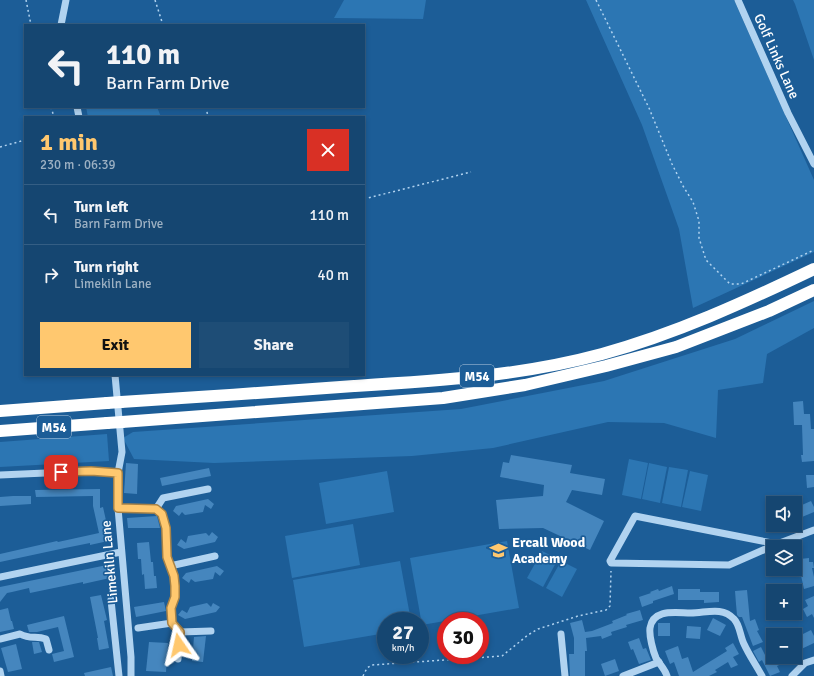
<!DOCTYPE html>
<meta charset="utf-8">
<style>
body{margin:0;font-family:Signika,sans-serif;background:#1e4d76;color:#f1f3f6;height:100vh;display:flex;flex-direction:column;font-size:15px;white-space:nowrap}
*{box-sizing:border-box;margin:0}
p{font-size:13px;color:#9db1c3}
.icon{flex:none;width:22px;height:22px;fill:none;stroke:currentColor;stroke-width:2;stroke-linecap:round;stroke-linejoin:round}
.map{position:relative;flex:1;overflow:hidden}
.side{position:absolute;left:24px;top:116px;width:341px;height:260px;display:flex;flex-direction:column;background:#154671;border-radius:0px;box-shadow:0 2px 6px #0003,0 0 0 1px #345e84}
.side>*{flex:none}
.guide{position:absolute;left:24px;top:24px;width:341px;height:84px;border-radius:0px;box-shadow:0 2px 6px #0003,0 0 0 1px #345e84;background:#154671;color:#f1f3f6;overflow:hidden}
.fabs{position:absolute;left:766px;top:496px;display:grid;gap:8px}
.fabs a{display:grid;place-items:center;width:36px;height:36px;border-radius:0px;background:#154671;box-shadow:0 2px 6px #0003,0 0 0 1px #345e84;font-size:20px}
.speed{position:absolute;left:377px;top:612px;display:flex;gap:8px;font-size:20px;font-weight:700;text-align:center}
.speed>*{display:grid;place-content:center;width:52px;height:52px;border-radius:50%;background:#154671;box-shadow:0 2px 6px #0003,0 0 0 1px #345e84;line-height:1}
.speed small{font-size:10px;font-weight:400}
.speed .limit{border:6px solid #d22;background:#fff;color:#111}
.pin{position:absolute;display:grid;place-items:center;width:34px;height:34px;color:#fff;margin:-17px;border-radius:8px;box-shadow:0 2px 6px #0006}
.me{position:absolute;width:44px;margin:-22px;rotate:349deg;stroke-linejoin:round;filter:drop-shadow(0 0 3px #0008)}
.turn{display:flex;align-items:center;gap:14px;height:84px;padding:0 16px;font-size:18px}
.turn .icon{width:52px;height:52px;stroke-width:2.5}
.turn b{display:block;font-size:28px;line-height:34px}
.round{display:grid;place-items:center;flex:none;width:42px;height:42px;border-radius:0px;background:#1e4d76}
.headline{display:flex;align-items:center;justify-content:space-between;height:68px;padding:0 16px}
h1{font-size:24px;font-weight:800;line-height:30px;color:#ffc86f}
.button{display:flex;gap:8px;margin-top:auto;padding:8px 16px}
.button a{flex:1;height:46px;border-radius:0px;background:#ffc86f;color:#111;font-size:16px;font-weight:800;line-height:46px;text-align:center}
.button a+a{background:#1e4d76;color:#f1f3f6}
ul{padding:0;list-style:none}
li{display:flex;align-items:center;gap:12px;height:60px;padding:0 16px;border-top:1px solid #345e84}
li div{flex:1}
li b{display:block;font-size:15px}
li em{font-style:normal}
.map>svg:first-child{display:block}
</style>
<div class="map">
<svg width="814" height="676" viewBox="0 0 814 676">
<rect width="100%" height="100%" fill="#1c5d97"/>
<g fill="#2c76b3">
<path d="M344,0H426L423,19L334,18Z"/>
<path d="M586,0H734L814,180V252L693,308L679,229L642,125Z"/>
<path d="M793,0H814V60L795,4Z"/>
<path d="M86,107H157L161,117H88Z"/>
<path d="M814,301V328L767,354L763,383L718,390L716,438L664,423L608,422L493,448L412,456L214,463L134,459L123,438L133,432L461,409L604,381L735,339Z"/>
<path d="M107,434L109,461L0,467V442Z"/>
<path d="M629,459L648,463L641,499L622,495Z"/>
<path d="M649,463L667,467L660,503L642,499Z"/>
<path d="M669,467L688,470L681,507L662,503Z"/>
<path d="M387,471L394,512L326,524L319,483Z"/>
<path d="M690,471L708,475L701,511L682,507Z"/>
<path d="M353,524L360,565L292,578L285,536Z"/>
<path d="M507,541L519,608L422,625L410,558Z"/>
<path d="M542,551L558,559L543,587L527,578Z"/>
<path d="M400,561L411,621H386V633L304,647L293,580Z"/>
<path d="M561,561L577,569L562,597L546,588Z"/>
</g>
<g fill="#4586be">
<path d="M803,401L804,414H810L811,429H814V461L802,462L801,455H803L802,425H794L793,402Z"/>
<path d="M511,455L572,465L570,473L605,479L602,495L572,490L566,502L604,521L590,550L543,528L499,529L496,500L543,496L544,485L500,477L503,462L509,463Z"/>
<path d="M126,463L138,464L137,494L124,493Z"/>
<path d="M209,468L211,476L162,486L160,478Z"/>
<path d="M806,475H814V487L807,488Z"/>
<path d="M100,489V508L103,507L107,525L105,526L108,541L90,545V543L65,548L0,562V554L57,541L58,542L99,533L93,506V496L36,497L35,490Z"/>
<path d="M13,496H31V504L0,506V497Z"/>
<path d="M208,499L214,504L211,509L205,505L203,512L185,515L182,512L179,516L173,511L176,506Z"/>
<path d="M811,501L814,507V512L802,517L801,514L797,516L795,508Z"/>
<path d="M157,516L160,528H128L127,518Z"/>
<path d="M212,532L218,537L215,542L184,549L177,545L181,539L186,543L188,536L206,533L209,536Z"/>
<path d="M149,542L151,562H153L154,576H156L157,588L145,589L144,574L142,575L141,559H138L137,543Z"/>
<path d="M809,558V562H813L814,568H812L814,577V586L804,589L800,571L795,572V564L800,563V559Z"/>
<path d="M107,565L110,578L83,584V582L30,593L29,588L12,592L7,593L0,602V587Z"/>
<path d="M217,566L224,571L220,576L215,572L213,579L195,582L191,579L189,583L182,578L186,573Z"/>
<path d="M672,586L674,594L653,601V603L642,607L639,597L651,593L650,592L658,589L659,591Z"/>
<path d="M678,589H700V592H719V602L704,603V600H678Z"/>
<path d="M747,590L750,621L755,619L759,630L757,631L763,642L753,646L742,617H739L737,615L736,604L735,591Z"/>
<path d="M101,595L107,620L104,621L109,648L99,650L97,638H98L90,597Z"/>
<path d="M814,596V618L812,614L807,617L803,609L808,606L805,600Z"/>
<path d="M164,602L166,611L136,617L134,607Z"/>
<path d="M207,603L211,607L213,603L220,607L216,612L185,619L178,615L182,610L187,613L190,607Z"/>
<path d="M8,608L11,621H12L14,629L0,632V610Z"/>
<path d="M640,610L643,620L626,625L627,627L611,632L612,635L602,639L601,636L586,638L587,651H585V676H570L569,654H574V638L570,623L582,620L585,632L592,631L613,623L612,621L627,615L626,614Z"/>
<path d="M64,616L74,657L54,662L52,654L64,651L58,627L37,632H29L27,625Z"/>
<path d="M713,618L726,625L720,636L707,630Z"/>
<rect x="658" y="623" width="12" height="13"/>
<path d="M687,626L701,627L700,639L686,638Z"/>
<path d="M811,630L814,636V643L795,652V638Z"/>
<path d="M206,636L203,662L192,661L194,637Z"/>
<path d="M639,638L643,649L646,648L651,660L639,664L633,649L631,650L628,642Z"/>
<path d="M32,642H39L42,652L34,654Z"/>
<path d="M149,642L168,643L166,672L146,671Z"/>
<path d="M733,643L739,654L733,657L738,665L731,668L728,662L715,670L717,672L709,676H679L674,662L670,664L665,651L678,646L682,659L688,657L693,672L727,651L725,648Z"/>
<path d="M16,644L22,669L8,672L1,648Z"/>
<path d="M761,647L766,657H796L777,666L780,672L770,676L762,660L759,662L753,651Z"/>
<path d="M615,659L619,671L605,676L601,664Z"/>
<path d="M111,667L113,676H85L84,673Z"/>
</g>
<g fill="none" stroke-linecap="round" stroke-linejoin="round">
<g stroke="#b1d3f0" stroke-width="1.5" stroke-dasharray="2 3" stroke-linecap="butt">
<path d="M26,0L31,25"/>
<path d="M155,0L163,25"/>
<path d="M596,0L649,108L672,164L683,186L693,202L699,221V238L706,260L730,284H741L814,250"/>
<path d="M51,107L54,117"/>
<path d="M206,107L208,117"/>
<path d="M0,147L25,140"/>
<path d="M364,199L471,172"/>
<path d="M363,676L367,668L372,665L502,656L528,635L538,629L578,616L606,610L610,606L611,571"/>
</g>
<g stroke="#b1d3f0" stroke-width="7">
<path d="M738,0L788,113L814,164"/>
<path d="M61,25L66,0"/>
<path d="M77,107L79,117"/>
<path d="M115,375L122,452L118,473V508L131,657V676"/>
<path d="M0,475L91,471L118,473"/>
<path d="M118,508L156,509L162,514L166,528L167,557L174,576L175,586V597L171,608L172,623L180,632L178,659"/>
<path d="M156,509L163,498L208,489"/>
<path d="M635,516L777,544L729,565L611,563L610,561Z"/>
<path d="M777,544L814,530"/>
<path d="M170,566L215,556"/>
<path d="M0,577L121,552"/>
<path d="M111,600L119,676"/>
<path d="M138,628L172,623"/>
<path d="M180,632L211,631"/>
<path d="M561,634L565,676"/>
<path d="M0,639L20,634C31,640 36,635 46,639L49,650"/>
<path d="M0,671L1,676"/>
<path d="M623,676L659,662"/>
<path d="M667,676C665,669 660,665 656,658C653,651 649,636 650,628C653,608 676,613 691,613C706,613 722,606 734,619C740,625 740,636 744,644C749,655 756,665 762,676"/>
<path d="M792,676L805,663L814,660"/>
</g>
<g stroke="#fff" stroke-width="12">
<path d="M121,402C199,397 276,392 354,386C437,381 521,376 602,354C675,334 745,302 814,269"/>
<path d="M0,411L107,403"/>
<path d="M122,422L443,398L525,385L606,366L676,347L769,311L814,290"/>
<path d="M0,431L107,423"/>
</g>
<g stroke="#fff" stroke-width="12">
<path d="M107,403L121,402"/>
<path d="M107,423L122,422"/>
</g>
</g>
<g fill="none" stroke-linecap="round" stroke-linejoin="round">
<defs>
<path id="route" d="M61,472L91,471L118,473V508L156,509L162,514L166,528L167,557L174,576L175,586V597L171,608L172,623L180,632L179,645"/>
</defs>
<use href="#route" stroke="#a68248" stroke-width="10"/>
<use href="#route" stroke="#ffc86f" stroke-width="7"/>
</g>
<defs>
<symbol id="school-bare" viewBox="-9 -9 18 18"><path d="M0-5L7-2L0 1L-7-2ZM-4 1L0 2.5L4 1V4Q0 6-4 4Z" fill="#ffc86f" stroke="#1c5d97" stroke-width="2.5" paint-order="stroke"/></symbol>
</defs>
<g fill-rule="evenodd">
<use href="#school-bare" x="486" y="538" width="25" height="25"/>
</g>
<g text-anchor="middle" stroke-width="3.5" stroke-linejoin="round" paint-order="stroke">
<g fill="#1c5d97" stroke="#bbcee0" stroke-width="1">
<rect x="460" y="365" width="34" height="22" rx="3"/>
<rect x="37" y="416" width="34" height="22" rx="3"/>
</g>
<g font-size="13" font-weight="bold" fill="#fff">
<text x="477" y="381">M54</text>
<text x="54" y="432">M54</text>
</g>
<g font-size="14" fill="#fff" stroke="#1c5d97">
<text transform="translate(777 56) rotate(66)" y="5">Golf Links Lane</text>
<text transform="translate(109 562) rotate(-95)" y="5">Limekiln Lane</text>
</g>
<g font-size="14" font-weight="bold" fill="#fff" stroke="#1c5d97" text-anchor="start">
<text x="512" y="547">Ercall Wood<tspan x="512" dy="16">Academy</tspan></text>
</g>
</g>
</svg>
<div class="fabs">
<a><svg class="icon" aria-label="sound" viewBox="0 0 24 24"><path d="M4 9h4l5-4v14l-5-4H4zM17 9q2 3 0 6"/></svg></a>
<a><svg class="icon" aria-label="layers" viewBox="0 0 24 24"><path d="M12 4l9 5-9 5-9-5zM3 14l9 5 9-5"/></svg></a>
<a>+</a>
<a>−</a>
</div>
<div class="speed"><div>27<small>km/h</small></div><div class="limit">30</div></div>
<div class="pin" style="left:61px;top:472px;background:#d93025"><svg class="icon" aria-label="arrive" viewBox="0 0 24 24"><path d="M6 21V4h12l-3 4 3 4H6"/></svg></div>
<svg class="me" style="left:179px;top:645px" viewBox="-20 -20 40 40"><path d="M0-17L14 15 0 8-14 15z" fill="#ffc86f" stroke="#fff" stroke-width="4"/></svg>
<div class="guide">
<div class="turn"><svg class="icon" aria-label="left" viewBox="0 0 24 24"><path d="M17 20v-9H6M10 6l-5 5 5 5"/></svg><div><b>110 m</b>Barn Farm Drive</div></div>
</div>
<section class="side">
<div class="headline"><div><h1>1 min</h1><p>230 m · 06:39</p></div><a class="round" style="background:#d93025;color:#fff"><svg class="icon" aria-label="close" viewBox="0 0 24 24"><path d="M6 6l12 12M18 6L6 18"/></svg></a></div>
<ul>
<li><svg class="icon" aria-label="left" viewBox="0 0 24 24"><path d="M17 20v-9H6M10 6l-5 5 5 5"/></svg><div><b>Turn left</b><p>Barn Farm Drive</p></div><em>110 m</em></li>
<li><svg class="icon" aria-label="right" viewBox="0 0 24 24"><path d="M7 20v-9h11M14 6l5 5-5 5"/></svg><div><b>Turn right</b><p>Limekiln Lane</p></div><em>40 m</em></li>
</ul>
<div class="button"><a>Exit</a><a>Share</a></div>
</section>
</div>
